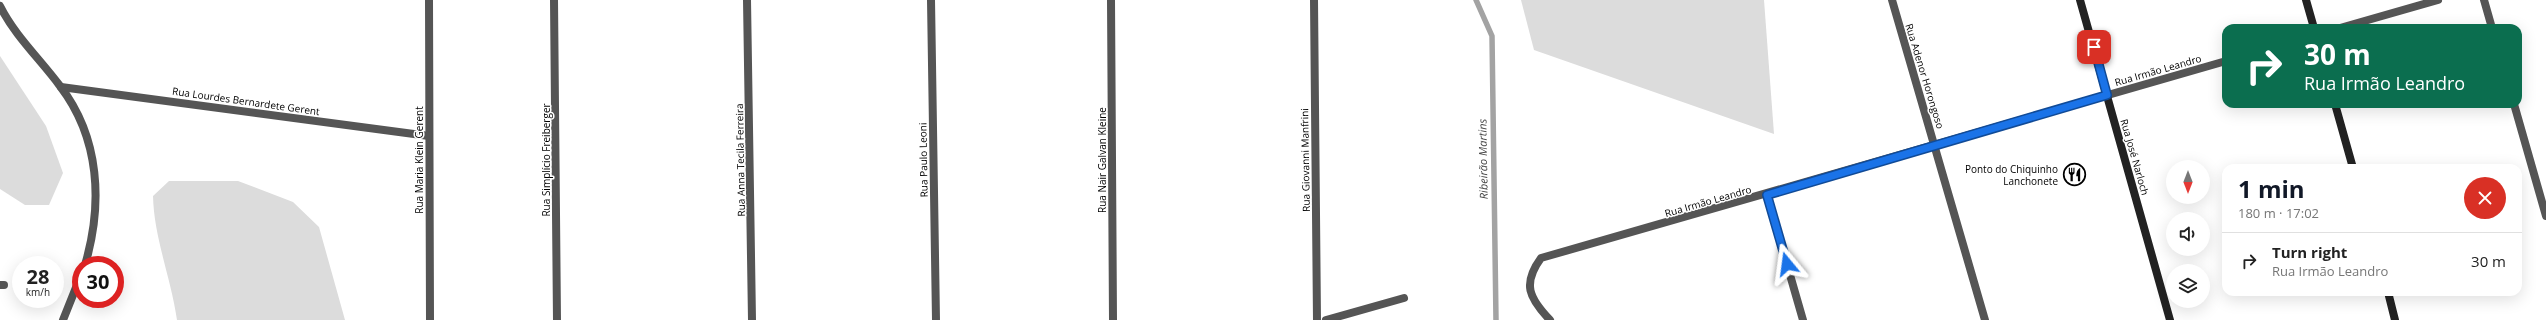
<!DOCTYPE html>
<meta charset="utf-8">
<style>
body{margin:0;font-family:"Open Sans",sans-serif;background:#f2f2f2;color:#222;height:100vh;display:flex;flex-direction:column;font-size:15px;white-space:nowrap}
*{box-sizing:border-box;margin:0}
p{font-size:13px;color:#767676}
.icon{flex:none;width:22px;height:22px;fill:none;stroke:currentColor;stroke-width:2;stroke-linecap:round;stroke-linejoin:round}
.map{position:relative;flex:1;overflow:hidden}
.sheet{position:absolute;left:2222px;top:164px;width:300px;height:132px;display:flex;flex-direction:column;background:#fff;border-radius:12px;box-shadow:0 4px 16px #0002}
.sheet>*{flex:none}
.banner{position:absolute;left:2222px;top:24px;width:300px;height:84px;border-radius:12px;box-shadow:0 4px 16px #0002;background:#0b6e4f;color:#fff;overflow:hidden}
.needle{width:26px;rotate:180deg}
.controls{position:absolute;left:2166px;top:160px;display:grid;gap:8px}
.controls a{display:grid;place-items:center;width:44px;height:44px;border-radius:50%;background:#fff;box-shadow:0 4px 16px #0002;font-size:20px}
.speed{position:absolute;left:12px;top:256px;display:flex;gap:8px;font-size:20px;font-weight:700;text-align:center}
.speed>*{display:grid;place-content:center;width:52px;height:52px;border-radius:50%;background:#fff;box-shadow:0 4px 16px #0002;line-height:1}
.speed small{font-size:10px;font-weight:400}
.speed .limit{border:6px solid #d22;background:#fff;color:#111}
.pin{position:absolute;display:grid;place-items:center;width:34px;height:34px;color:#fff;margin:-17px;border-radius:8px;box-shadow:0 2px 6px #0006}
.me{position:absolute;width:44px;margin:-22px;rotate:344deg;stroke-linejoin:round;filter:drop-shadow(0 0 3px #0008)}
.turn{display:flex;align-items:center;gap:14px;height:84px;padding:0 16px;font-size:18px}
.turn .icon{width:52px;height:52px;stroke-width:2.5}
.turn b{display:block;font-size:28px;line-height:34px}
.round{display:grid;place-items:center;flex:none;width:42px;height:42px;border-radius:21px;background:#f2f2f2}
.overview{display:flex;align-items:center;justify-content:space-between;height:68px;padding:0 16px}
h1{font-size:24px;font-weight:700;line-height:30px;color:#111827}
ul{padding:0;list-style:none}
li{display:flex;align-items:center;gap:12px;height:56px;padding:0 16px;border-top:1px solid #e0e0e0}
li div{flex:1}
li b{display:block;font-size:15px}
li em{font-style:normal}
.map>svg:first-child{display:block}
</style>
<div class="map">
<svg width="2546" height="320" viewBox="0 0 2546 320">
<rect width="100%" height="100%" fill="#fff"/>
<g fill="#dcdcdc">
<path d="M1521,0H1764L1774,134L1534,50Z"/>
<path d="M0,56L46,126L63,173L49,205H25L0,189Z"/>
<path d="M169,181H238L293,202L319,227L345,320H177C171,278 154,238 153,196Z"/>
</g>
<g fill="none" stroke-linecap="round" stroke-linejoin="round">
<path stroke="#a3a3a3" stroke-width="5.5" d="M1476,0L1492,36L1496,320"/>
<g stroke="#555" stroke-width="8">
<path d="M429,0L430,320"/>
<path d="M554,0L557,320"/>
<path d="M747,0L752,320"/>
<path d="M931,0L936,320"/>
<path d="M1111,0L1113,320"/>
<path d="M1314,0L1317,320"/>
<path d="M1892,0L1985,320"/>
<path d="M2484,0L2492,28"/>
<path d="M0,6C15,36 40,59 60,86C100,138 103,204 85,265"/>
<path d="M2340,28L2438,0"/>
<path d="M61,87L429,136"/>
<path d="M2514,104L2546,216"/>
<path d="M1767,195L1803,320"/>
<path d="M0,285H4"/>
<path d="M63,320L81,275"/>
<path d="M1326,320L1404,298"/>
<path d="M1550,320C1529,298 1522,284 1541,258L2226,61"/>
</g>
<g stroke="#222" stroke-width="8">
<path d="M2080,0L2170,320"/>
<path d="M2306,0L2314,28"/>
<path d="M2335,104L2353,168"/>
<path d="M2388,292L2395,320"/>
</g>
</g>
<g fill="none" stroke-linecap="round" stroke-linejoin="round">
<defs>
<path id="route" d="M1787,264L1767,195L2107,95L2094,47"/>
</defs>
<use href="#route" stroke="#114b97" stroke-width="10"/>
<use href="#route" stroke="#1a73e8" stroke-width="7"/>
</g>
<defs>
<symbol id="restaurant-ring" viewBox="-11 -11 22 22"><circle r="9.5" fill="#fff" stroke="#000" stroke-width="1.5"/><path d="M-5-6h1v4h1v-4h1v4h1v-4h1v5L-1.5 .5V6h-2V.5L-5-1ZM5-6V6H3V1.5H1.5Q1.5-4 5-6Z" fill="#000"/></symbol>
</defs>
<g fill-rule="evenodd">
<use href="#restaurant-ring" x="2062" y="162" width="25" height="25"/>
</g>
<g text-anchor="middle" stroke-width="3" stroke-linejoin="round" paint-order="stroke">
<g font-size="10" fill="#000" stroke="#fff">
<text transform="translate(2158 70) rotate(-16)" y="4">Rua Irmão Leandro</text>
<text transform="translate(1925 76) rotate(73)" y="4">Rua Adenor Horongoso</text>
<text transform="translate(246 101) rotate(8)" y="4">Rua Lourdes Bernardete Gerent</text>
<text transform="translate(2135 157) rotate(74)" y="4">Rua José Narloch</text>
<text transform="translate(419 160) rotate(-90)" y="4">Rua Maria Klein Gerent</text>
<text transform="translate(546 160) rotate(-90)" y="4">Rua Simplício Freiberger</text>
<text transform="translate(740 160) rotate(-91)" y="4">Rua Anna Tecila Ferreira</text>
<text transform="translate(923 160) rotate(-91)" y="4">Rua Paulo Leoni</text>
<text transform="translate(1102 160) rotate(-90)" y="4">Rua Nair Galvan Kleine</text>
<text transform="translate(1305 160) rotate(-91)" y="4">Rua Giovanni Manfrini</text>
<text transform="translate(1708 201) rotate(-16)" y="4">Rua Irmão Leandro</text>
</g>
<g font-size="10" fill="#000" stroke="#fff" text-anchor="end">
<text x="2058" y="173">Ponto do Chiquinho<tspan x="2058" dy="12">Lanchonete</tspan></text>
</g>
<g font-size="11" font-style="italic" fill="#444" stroke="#fff">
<text transform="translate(1483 159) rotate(-91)" y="4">Ribeirão Martins</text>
</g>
</g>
</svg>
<div class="controls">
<a><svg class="needle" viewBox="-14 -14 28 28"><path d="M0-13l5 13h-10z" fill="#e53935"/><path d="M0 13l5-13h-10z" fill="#767676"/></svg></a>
<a><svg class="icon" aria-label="sound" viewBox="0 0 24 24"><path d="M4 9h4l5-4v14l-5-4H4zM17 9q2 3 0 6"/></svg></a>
<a><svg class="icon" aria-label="layers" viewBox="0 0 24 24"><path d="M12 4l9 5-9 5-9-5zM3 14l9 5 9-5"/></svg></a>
</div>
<div class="speed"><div>28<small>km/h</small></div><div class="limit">30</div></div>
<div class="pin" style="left:2094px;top:47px;background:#d93025"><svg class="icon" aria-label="arrive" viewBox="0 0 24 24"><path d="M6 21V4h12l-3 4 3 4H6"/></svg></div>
<svg class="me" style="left:1787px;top:264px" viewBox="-20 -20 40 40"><path d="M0-17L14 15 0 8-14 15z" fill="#1a73e8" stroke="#fff" stroke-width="4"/></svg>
<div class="banner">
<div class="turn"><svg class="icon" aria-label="right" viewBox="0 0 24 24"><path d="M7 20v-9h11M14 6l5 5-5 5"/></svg><div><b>30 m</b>Rua Irmão Leandro</div></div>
</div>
<section class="sheet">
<div class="overview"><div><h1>1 min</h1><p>180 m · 17:02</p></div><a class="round" style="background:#d93025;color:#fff"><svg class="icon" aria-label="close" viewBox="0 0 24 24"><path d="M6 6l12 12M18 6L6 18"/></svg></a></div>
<ul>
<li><svg class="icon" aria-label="right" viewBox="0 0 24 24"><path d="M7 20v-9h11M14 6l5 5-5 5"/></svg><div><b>Turn right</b><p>Rua Irmão Leandro</p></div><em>30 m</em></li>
</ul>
</section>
</div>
